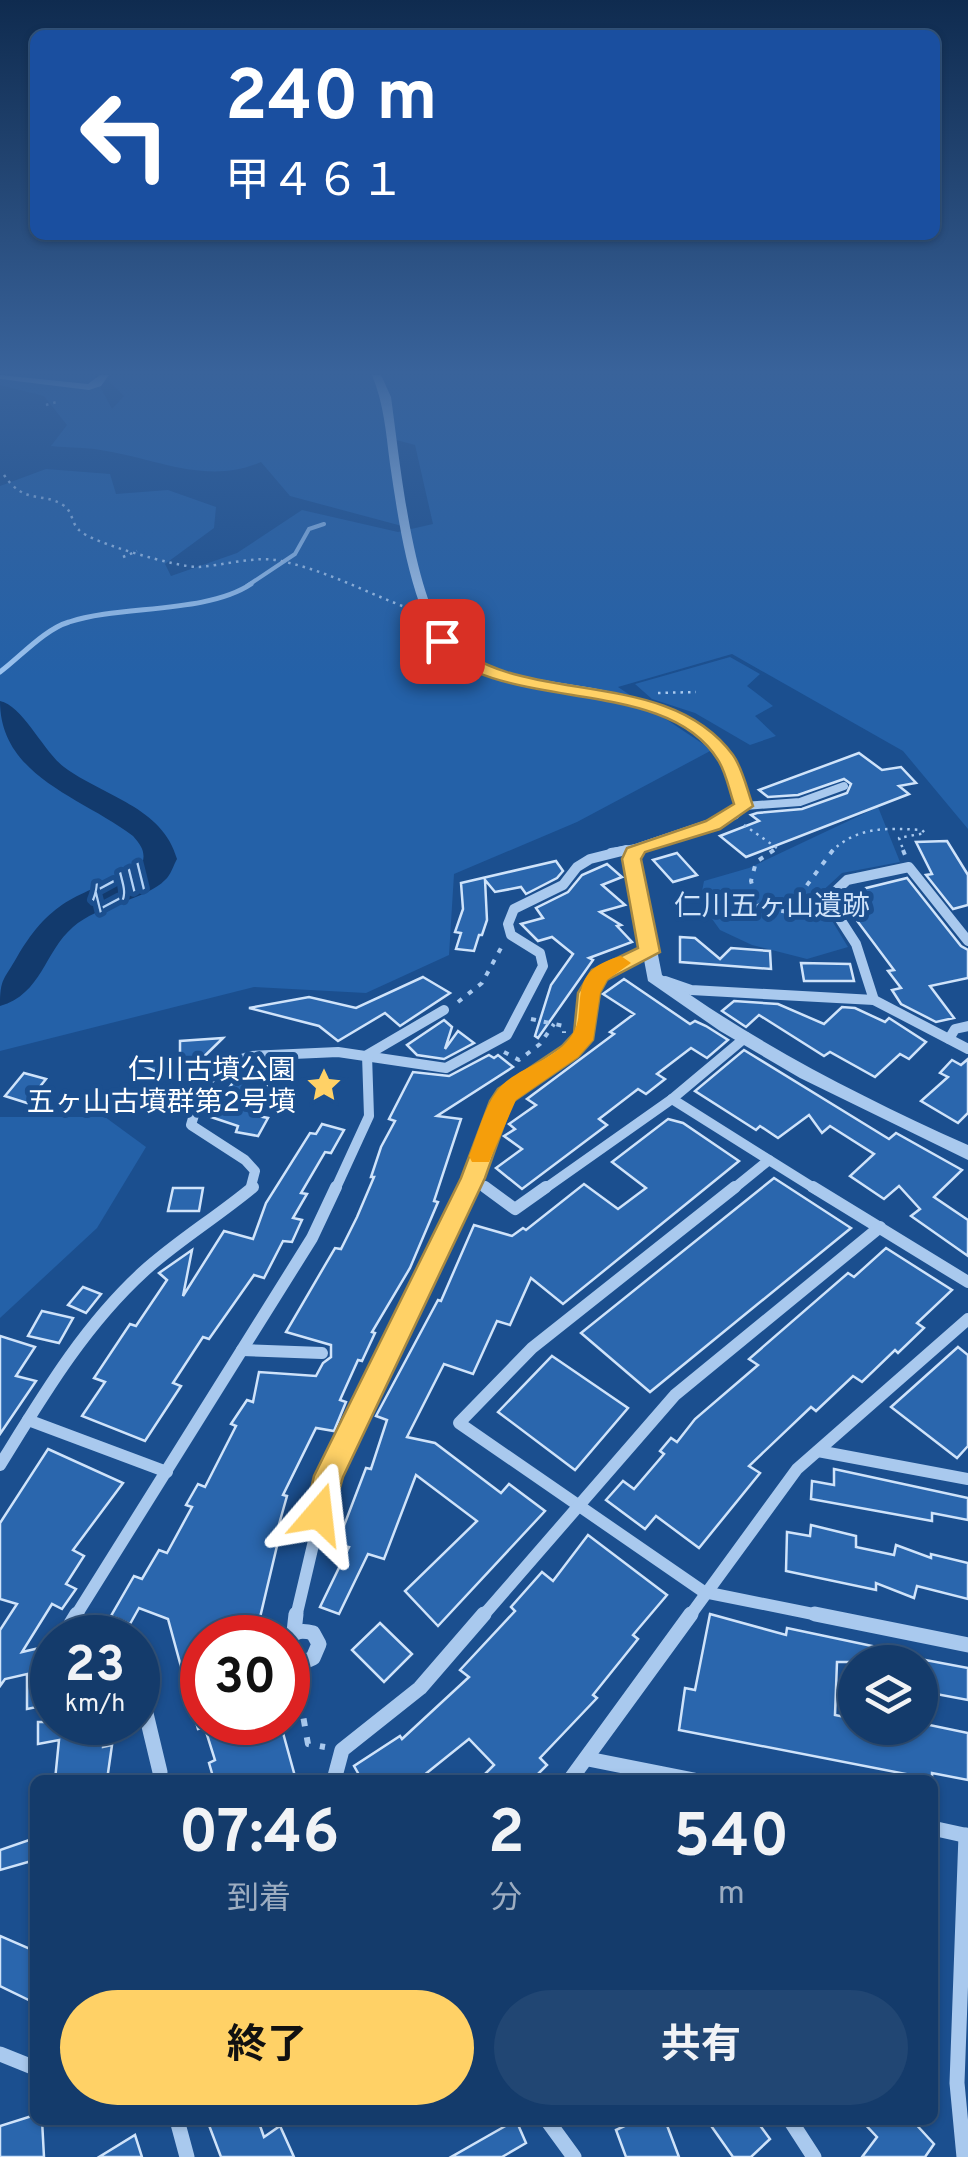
<!DOCTYPE html>
<html lang="ja">
<meta charset="utf-8">
<style>
body{margin:0;font-family:Overpass,"Noto Sans JP",sans-serif;background:#214673;color:#f1f3f6;height:100vh;display:flex;flex-direction:column;font-size:38px;white-space:nowrap}
*{box-sizing:border-box;margin:0}
p{font-size:32px;color:#9dadc1}
.icon{flex:none;width:55px;height:55px;fill:none;stroke:currentColor;stroke-width:2;stroke-linecap:round;stroke-linejoin:round}
.map{position:relative;flex:1;overflow:hidden}
.panel{position:absolute;left:30px;top:1775px;width:908px;height:350px;display:flex;flex-direction:column;background:#143b6b;border-radius:15px;box-shadow:0 2px 8px #0004,0 0 0 2px #33557e}
.panel>*{flex:none}
.banner{position:absolute;left:30px;top:30px;width:910px;height:210px;border-radius:15px;box-shadow:0 2px 8px #0004,0 0 0 2px #33557e;background:#1a4fa0;color:#fff;overflow:hidden}
.buttons{position:absolute;left:838px;top:1645px;display:grid;gap:20px}
.buttons a{display:grid;place-items:center;width:100px;height:100px;border-radius:50%;background:#143b6b;box-shadow:0 2px 8px #0004,0 0 0 2px #33557e;font-size:50px}
.speed{position:absolute;left:30px;top:1615px;display:flex;gap:20px;font-size:50px;font-weight:700;text-align:center}
.speed>*{display:grid;place-content:center;width:130px;height:130px;border-radius:50%;background:#143b6b;box-shadow:0 2px 8px #0004,0 0 0 2px #33557e;line-height:1}
.speed small{font-size:25px;font-weight:400}
.speed .limit{border:15px solid #d22;background:#fff;color:#111}
.pin{position:absolute;display:grid;place-items:center;width:85px;height:85px;color:#fff;margin:-42px;border-radius:20px;box-shadow:0 5px 15px #0006}
.me{position:absolute;width:110px;margin:-55px;rotate:17deg;stroke-linejoin:round;filter:drop-shadow(0 0 8px #0008)}
.turn{display:flex;align-items:center;gap:35px;height:210px;padding:0 30px;font-size:45px}
.turn .icon{width:130px;height:130px;stroke-width:2.5}
.turn b{display:block;font-size:70px;line-height:85px}
.eta{display:flex;justify-content:space-evenly;align-items:center;height:170px;text-align:center}
.eta b{font-size:60px;font-weight:700;line-height:70px}
.action{display:flex;gap:20px;margin-top:auto;padding:20px 30px}
.action a{flex:1;height:115px;border-radius:60px;background:#ffd166;color:#111;font-size:40px;font-weight:700;line-height:115px;text-align:center}
.action a+a{background:#214673;color:#f1f3f6}
.map>svg:first-child{display:block}
</style>
<div class="map">
<svg width="968" height="2157" viewBox="0 0 968 2157">
<rect width="100%" height="100%" fill="#1b4f8f"/>
<g fill="#2461a8">
<path d="M0,375H94L112,409L124,396L109,381L111,375H968V829L903,751L732,654L618,687L712,750L577,822L454,874L449,955L366,993L254,987L0,1051V486L46,469L110,474L116,494L168,490L216,507L214,528L165,564L171,576L237,553L302,510L398,532L433,524L415,445L389,438L402,526L290,496L261,462C208,485 160,460 106,451C88,447 69,448 51,446L67,425L44,396L0,385Z"/>
<path d="M730,657L760,674L747,686L773,706L755,716L776,736L750,745L695,713L652,699L635,684Z"/>
<path d="M878,807L900,862L842,873L817,896L848,947L807,959L752,945L720,930L700,902L704,881L749,868Z"/>
<path d="M0,1117H105L146,1147L97,1228L0,1318Z"/>
</g>
<g fill="none" stroke-linecap="round" stroke-linejoin="round">
<path stroke="#9cc4f0" stroke-width="4" d="M247,586L295,554L309,529L324,524"/>
<path stroke="#9cc4f0" stroke-width="5" d="M0,672C20,657 45,629 69,622C120,605 206,614 251,584"/>
<path fill="#123a6d" fill-rule="evenodd" d="M0,701C23,706 43,751 64,767C103,796 163,807 177,859C173,866 171,875 165,880C147,899 98,905 73,927C44,952 42,994 0,1006C0,978 4,980 17,957C53,896 80,896 140,869C147,855 143,847 133,836C82,797 0,777 0,701Z"/>
</g>
<g fill="#2a66ad" stroke="#cfe3fa" stroke-width="2.5">
<path d="M859,753L882,770L901,767L916,783L899,786L909,794L746,857L720,836L759,821L751,815L757,813L802,809L847,793L851,784L844,779L798,795L768,797L759,790Z"/>
<path d="M947,841L968,875V905L953,909L926,875L932,874L916,842Z"/>
<path d="M677,853L697,875L673,882L653,860Z"/>
<path d="M556,861L563,871L557,878L526,894L521,887L495,892L485,880L487,920L482,935H479L474,951L456,949L461,933L455,932L463,909L461,883Z"/>
<path d="M607,864L622,877L602,885L625,905L600,912L621,925L617,926L632,942L589,958L593,960L538,1038L535,1036L551,985L573,954L552,937L538,941L521,924L543,918L536,908L568,892L582,875Z"/>
<path d="M907,878L961,946L968,950V978L930,986L954,1018L936,1022L901,1004L892,990L901,988L888,971L894,970L840,898L846,893Z"/>
<path d="M680,937L695,938L720,959L731,948L770,951L771,969L680,962Z"/>
<path d="M801,963L850,964L854,981H804Z"/>
<path d="M423,977L450,993L400,1026L385,1013L338,1041L319,1026L249,1008L309,997L356,1008Z"/>
<path d="M624,979L690,1024L695,1021L706,1026L728,1040L707,1058L691,1048L657,1074L665,1079L646,1094L638,1089L599,1119L607,1125L522,1189L496,1168L522,1149L504,1136L515,1129L509,1124L536,1105L527,1099L614,1034L610,1032L634,1014L603,994Z"/>
<path d="M734,1001L778,1004L824,1024L842,1007L855,1008L885,1022L889,1018L926,1042L909,1059L900,1054L875,1077L830,1052L824,1056L759,1015L746,1027L722,1011Z"/>
<path d="M444,1020L452,1027L445,1049L458,1031L474,1043L444,1059L417,1055L407,1045Z"/>
<path d="M223,1038L178,1082L146,1067L160,1054L180,1063V1041Z"/>
<path d="M744,1050L889,1139L896,1133L962,1170L934,1197L968,1220V1256L911,1216L920,1209L899,1186L884,1199L850,1176L874,1154L830,1126L822,1133L809,1115L778,1138L760,1126L756,1130L695,1091Z"/>
<path d="M489,1055L494,1058L498,1055L513,1067L437,1116L461,1119L434,1201L438,1202L410,1268L372,1332L375,1333L362,1361L358,1360L340,1400L346,1402L334,1431L316,1428L283,1495L287,1496L278,1528L281,1529L258,1626L262,1638H202V1728L198,1729L168,1619L139,1608L130,1624L111,1616L134,1576L142,1579L159,1550L167,1553L192,1507L186,1505L198,1484L205,1487L236,1426L231,1424L247,1400L253,1402L259,1372L316,1376L323,1363L331,1357V1345L286,1332L335,1248L341,1249L357,1217L374,1177H371L381,1147L395,1121L389,1119L413,1072L449,1076Z"/>
<path d="M968,1059V1113L958,1123L921,1101L948,1077L940,1073L952,1060L961,1065Z"/>
<path d="M241,1072H274L256,1105L263,1107L258,1116L268,1118L258,1136L236,1132L238,1126L208,1116Z"/>
<path d="M24,1073L46,1079L27,1103L5,1096Z"/>
<path d="M668,1119L683,1123L739,1161L563,1304L531,1278L510,1325L497,1321L473,1374L444,1364L407,1437L435,1443L501,1493L509,1484L545,1511L438,1626L405,1591L477,1521L416,1475L384,1559L368,1554L339,1614L320,1607L349,1547L337,1544L366,1468L371,1469L387,1420L376,1416L438,1300L441,1301L474,1225L512,1236L523,1228L526,1230L584,1184L618,1209L646,1188L612,1162Z"/>
<path d="M322,1124L344,1130L331,1153L325,1152L301,1193L307,1194L293,1218L302,1220L292,1242L283,1241L264,1278L254,1275L209,1339L203,1337L173,1383L181,1386L145,1441L82,1416L105,1382L94,1378L130,1324L136,1326L167,1280L159,1273L192,1250L183,1296L224,1231L253,1239L266,1203L310,1133L316,1134Z"/>
<path d="M774,1178L851,1228L650,1392L581,1333Z"/>
<path d="M173,1188H203L199,1211H168Z"/>
<path d="M886,1248L952,1290L917,1323L924,1328L898,1353L895,1350L862,1382L853,1376L816,1411L811,1407L749,1466L760,1473L699,1548L656,1516L645,1529L606,1500L623,1481L634,1489L664,1454L660,1451L671,1438L677,1442L695,1419L758,1365L749,1359L848,1273L854,1277Z"/>
<path d="M83,1287L101,1294L86,1313L68,1305Z"/>
<path d="M42,1311L73,1318L59,1343L28,1336Z"/>
<path d="M0,1336L35,1347L16,1376L36,1381L0,1434Z"/>
<path d="M958,1347L968,1355V1446L957,1458L891,1407Z"/>
<path d="M552,1356L628,1408L575,1470L498,1412Z"/>
<path d="M48,1449L123,1483L73,1550L84,1556L66,1584L76,1589L62,1609L52,1604L22,1652L52,1645V1704L27,1709V1674L5,1679L0,1686V1630L17,1604L0,1599V1523Z"/>
<path d="M834,1469L968,1498V1520L932,1513V1521L811,1499L812,1481L834,1485Z"/>
<path d="M811,1525L856,1536V1547L894,1555L896,1545L931,1558V1554L968,1563V1599L917,1586L914,1598L876,1583V1590L786,1571L787,1532L810,1536Z"/>
<path d="M588,1535L667,1595L633,1635L638,1639L593,1695L597,1698L540,1758L547,1765L532,1780H479L494,1765L469,1739L418,1780H362L354,1766L400,1736L402,1739L469,1677L460,1670L515,1611L511,1607L542,1572L553,1581Z"/>
<path d="M710,1614L786,1635L787,1628L910,1654L909,1662H837L835,1715L855,1719V1728H920V1723L968,1733V1780L932,1773V1780H911V1775L679,1730L685,1688L695,1690Z"/>
<path d="M380,1623L412,1654L384,1682L352,1650Z"/>
<path d="M920,1659L968,1668V1700L920,1691Z"/>
<path d="M38,1722H103V1747L112,1745L107,1780H55L59,1740L38,1744Z"/>
<path d="M203,1722H280L296,1780H214L209,1763L215,1760Z"/>
<path d="M35,1838V1860L0,1870V1850Z"/>
<path d="M0,1936L35,1951V2003L0,1986Z"/>
<path d="M35,2115V2120H42L44,2157H0V2126Z"/>
<path d="M207,2120H258L264,2137L280,2126L294,2157H221Z"/>
<path d="M516,2120L526,2143L502,2157H451Z"/>
<path d="M637,2120H665L679,2157H626L616,2130Z"/>
<path d="M707,2120H756L770,2139L751,2157H733Z"/>
<path d="M861,2120H912L934,2144L925,2157H862L877,2137Z"/>
<path d="M135,2135L142,2157H99Z"/>
</g>
<g fill="none" stroke-linecap="round" stroke-linejoin="round">
<g stroke="#a9c9ee" stroke-width="2.5" stroke-dasharray="2.5 5" stroke-linecap="butt">
<path d="M46,405L60,401"/>
<path d="M4,475C24,505 44,492 63,505C73,511 71,523 79,530C91,543 178,567 197,567C223,566 255,555 281,561C328,571 365,592 410,609"/>
<path d="M123,557L137,551"/>
<path d="M658,693L696,692"/>
<path d="M744,825L777,848L770,852"/>
<path d="M831,852C857,826 887,828 922,830L925,833L899,838L904,852"/>
</g>
<g stroke="#a9c9ee" stroke-width="4" stroke-dasharray="5 8" stroke-linecap="butt">
<path d="M774,850L756,862L751,881L758,906L787,912L833,850"/>
<path d="M903,850L905,855"/>
<path d="M458,1002L482,983L501,948"/>
<path d="M531,1019L564,1026V1033"/>
<path d="M504,1052L519,1060L540,1044L554,1024"/>
</g>
<path stroke="#a9c9ee" stroke-width="6" stroke-dasharray="8 11" stroke-linecap="butt" d="M297,1681L308,1744L325,1747"/>
<g stroke="#a9c9ee" stroke-width="8">
<path d="M744,806L800,802L844,786"/>
<path d="M611,852L637,848"/>
</g>
<g stroke="#a9c9ee" stroke-width="10">
<path d="M665,981L691,990L874,1000L968,1049"/>
<path d="M874,1000L856,944L827,899L847,880L909,867L968,941"/>
<path d="M949,1039L955,1029L968,1026"/>
<path d="M672,1099L769,1160"/>
<path d="M473,1178L489,1190"/>
<path d="M250,1190L255,1171L245,1160L191,1125L202,1088L223,1065L251,1056L338,1052L446,1068L507,1035L543,966L540,953L511,935L508,924L514,909L563,885L577,867L590,859L626,850"/>
<path d="M335,1190L369,1116L367,1055L444,1010"/>
<path d="M467,1190L506,1095L570,1051L585,1035L589,993L599,975L649,951"/>
<path d="M543,1190L672,1099L746,1037"/>
<path d="M732,1190L769,1160L817,1190"/>
</g>
<g stroke="#a9c9ee" stroke-width="12">
<path d="M485,1187L515,1209L546,1187"/>
<path d="M735,1187L532,1348L459,1423L704,1592L828,1617"/>
<path d="M813,1187L968,1282"/>
<path d="M242,1350L322,1353"/>
<path d="M28,1420L167,1472"/>
<path d="M818,1451L968,1479"/>
<path d="M0,1465C42,1397 83,1327 143,1272C177,1241 217,1217 253,1187"/>
<path d="M75,1617L312,1238L336,1187"/>
<path d="M296,1617L329,1477L469,1187"/>
<path d="M482,1617L675,1395L880,1227"/>
<path d="M689,1617L797,1469L968,1319"/>
</g>
<g stroke="#a9c9ee" stroke-width="15">
<path d="M77,1614L66,1632L79,1638"/>
<path d="M815,1614L968,1645"/>
<path d="M294,1632L296,1614"/>
<path d="M288,1639C295,1630 303,1630 313,1633L319,1644L313,1658L304,1662L288,1656"/>
<path d="M138,1680L160,1772"/>
<path d="M588,1759L694,1780"/>
<path d="M334,1780L342,1750L420,1688L484,1614"/>
<path d="M570,1780L691,1614"/>
<path d="M932,1828L968,1836"/>
<path d="M0,2054L35,2068"/>
<path d="M177,2120L187,2157"/>
<path d="M547,2120L574,2157"/>
<path d="M790,2120L814,2157"/>
<path d="M964,2157L957,2083L966,1835"/>
</g>
<g fill="#a9c9ee" fill-rule="evenodd">
<path d="M0,375L88,384L100,375H109L101,386L89,390L0,379Z"/>
<path d="M372,375H381L391,397C400,462 412,589 448,641C463,661 492,670 515,675C589,690 699,692 738,770C743,781 747,794 751,806L737,819L643,851L639,859L662,975C757,1044 861,1097 968,1145V1160L800,1078L720,1031L648,981L625,859L632,845L727,813L736,805C732,794 729,780 723,769C686,700 588,697 520,683C495,678 463,672 444,652C432,639 425,621 420,605C404,560 397,511 390,464C386,433 384,404 372,375Z"/>
</g>
</g>
<linearGradient id="sky" x2="0" y2="1"><stop stop-color="#0f2b4f"/><stop offset="0.55" stop-color="#39639b"/><stop offset="1" stop-color="#39639b" stop-opacity="0"/></linearGradient>
<rect width="968" height="677" fill="url(#sky)"/>
<path fill="#ffd166" stroke="#a68842" stroke-width="2.5" d="M436,638H447C519,710 665,663 733,755C743,769 747,790 753,806L720,829L645,852L641,859L660,952L607,980L600,993L593,1040L578,1057L514,1101L510,1108L485,1178L343,1477L330,1523L319,1527L309,1523L305,1514L314,1476L461,1178L490,1101L498,1089L562,1046L574,1033L578,993L592,970L638,948L622,859L627,848L706,821L734,804C729,790 726,772 718,760C664,672 495,717 433,641Z"/>
<path fill="#f59e0b" d="M621,956L631,963L607,980L600,993L593,1040L578,1057L516,1100L489,1162H472L469,1156C477,1136 484,1108 497,1091C515,1067 555,1062 572,1035C590,1007 562,972 621,956Z"/>
<defs>
<symbol id="sight-bare" viewBox="-9 -9 18 18"><path d="M0-6L1.8-2.2L6-1.7L2.9 1.2L3.7 5.4L0 3.3L-3.7 5.4L-2.9 1.2L-6-1.7L-1.8-2.2Z" fill="#ffd166" stroke="#1b4f8f" stroke-width="2.5" paint-order="stroke"/></symbol>
</defs>
<g fill-rule="evenodd">
<use href="#sight-bare" x="299" y="1060" width="50" height="50"/>
</g>
<g text-anchor="middle" stroke-width="10" stroke-linejoin="round" paint-order="stroke">
<g font-size="28" fill="#cfe3fa" stroke="#1b4f8f">
<text x="772" y="915">仁川五ヶ山遺跡</text>
</g>
<g font-size="28" fill="#fff" stroke="#1b4f8f" text-anchor="end">
<text x="296" y="1079">仁川古墳公園<tspan x="296" dy="32">五ヶ山古墳群第2号墳</tspan></text>
</g>
<g font-size="30" font-style="italic" fill="#b5d3f5" stroke="#1b4f8f">
<text transform="translate(116 890) rotate(-28)" y="10">仁川</text>
</g>
</g>
</svg>
<div class="buttons">
<a><svg class="icon" aria-label="layers" viewBox="0 0 24 24"><path d="M12 4l9 5-9 5-9-5zM3 14l9 5 9-5"/></svg></a>
</div>
<div class="speed"><div>23<small>km/h</small></div><div class="limit">30</div></div>
<div class="pin" style="left:442px;top:641px;background:#d93025"><svg class="icon" aria-label="arrive" viewBox="0 0 24 24"><path d="M6 21V4h12l-3 4 3 4H6"/></svg></div>
<svg class="me" style="left:319px;top:1514px" viewBox="-20 -20 40 40"><path d="M0-17L14 15 0 8-14 15z" fill="#ffd166" stroke="#fff" stroke-width="4"/></svg>
<div class="banner">
<div class="turn"><svg class="icon" aria-label="left" viewBox="0 0 24 24"><path d="M17 20v-9H6M10 6l-5 5 5 5"/></svg><div><b>240 m</b>甲４６１</div></div>
</div>
<section class="panel">
<div class="eta">
<div><b>07:46</b><p>到着</p></div>
<div><b>2</b><p>分</p></div>
<div><b>540</b><p>m</p></div>
</div>
<div class="action"><a>終了</a><a>共有</a></div>
</section>
</div>
